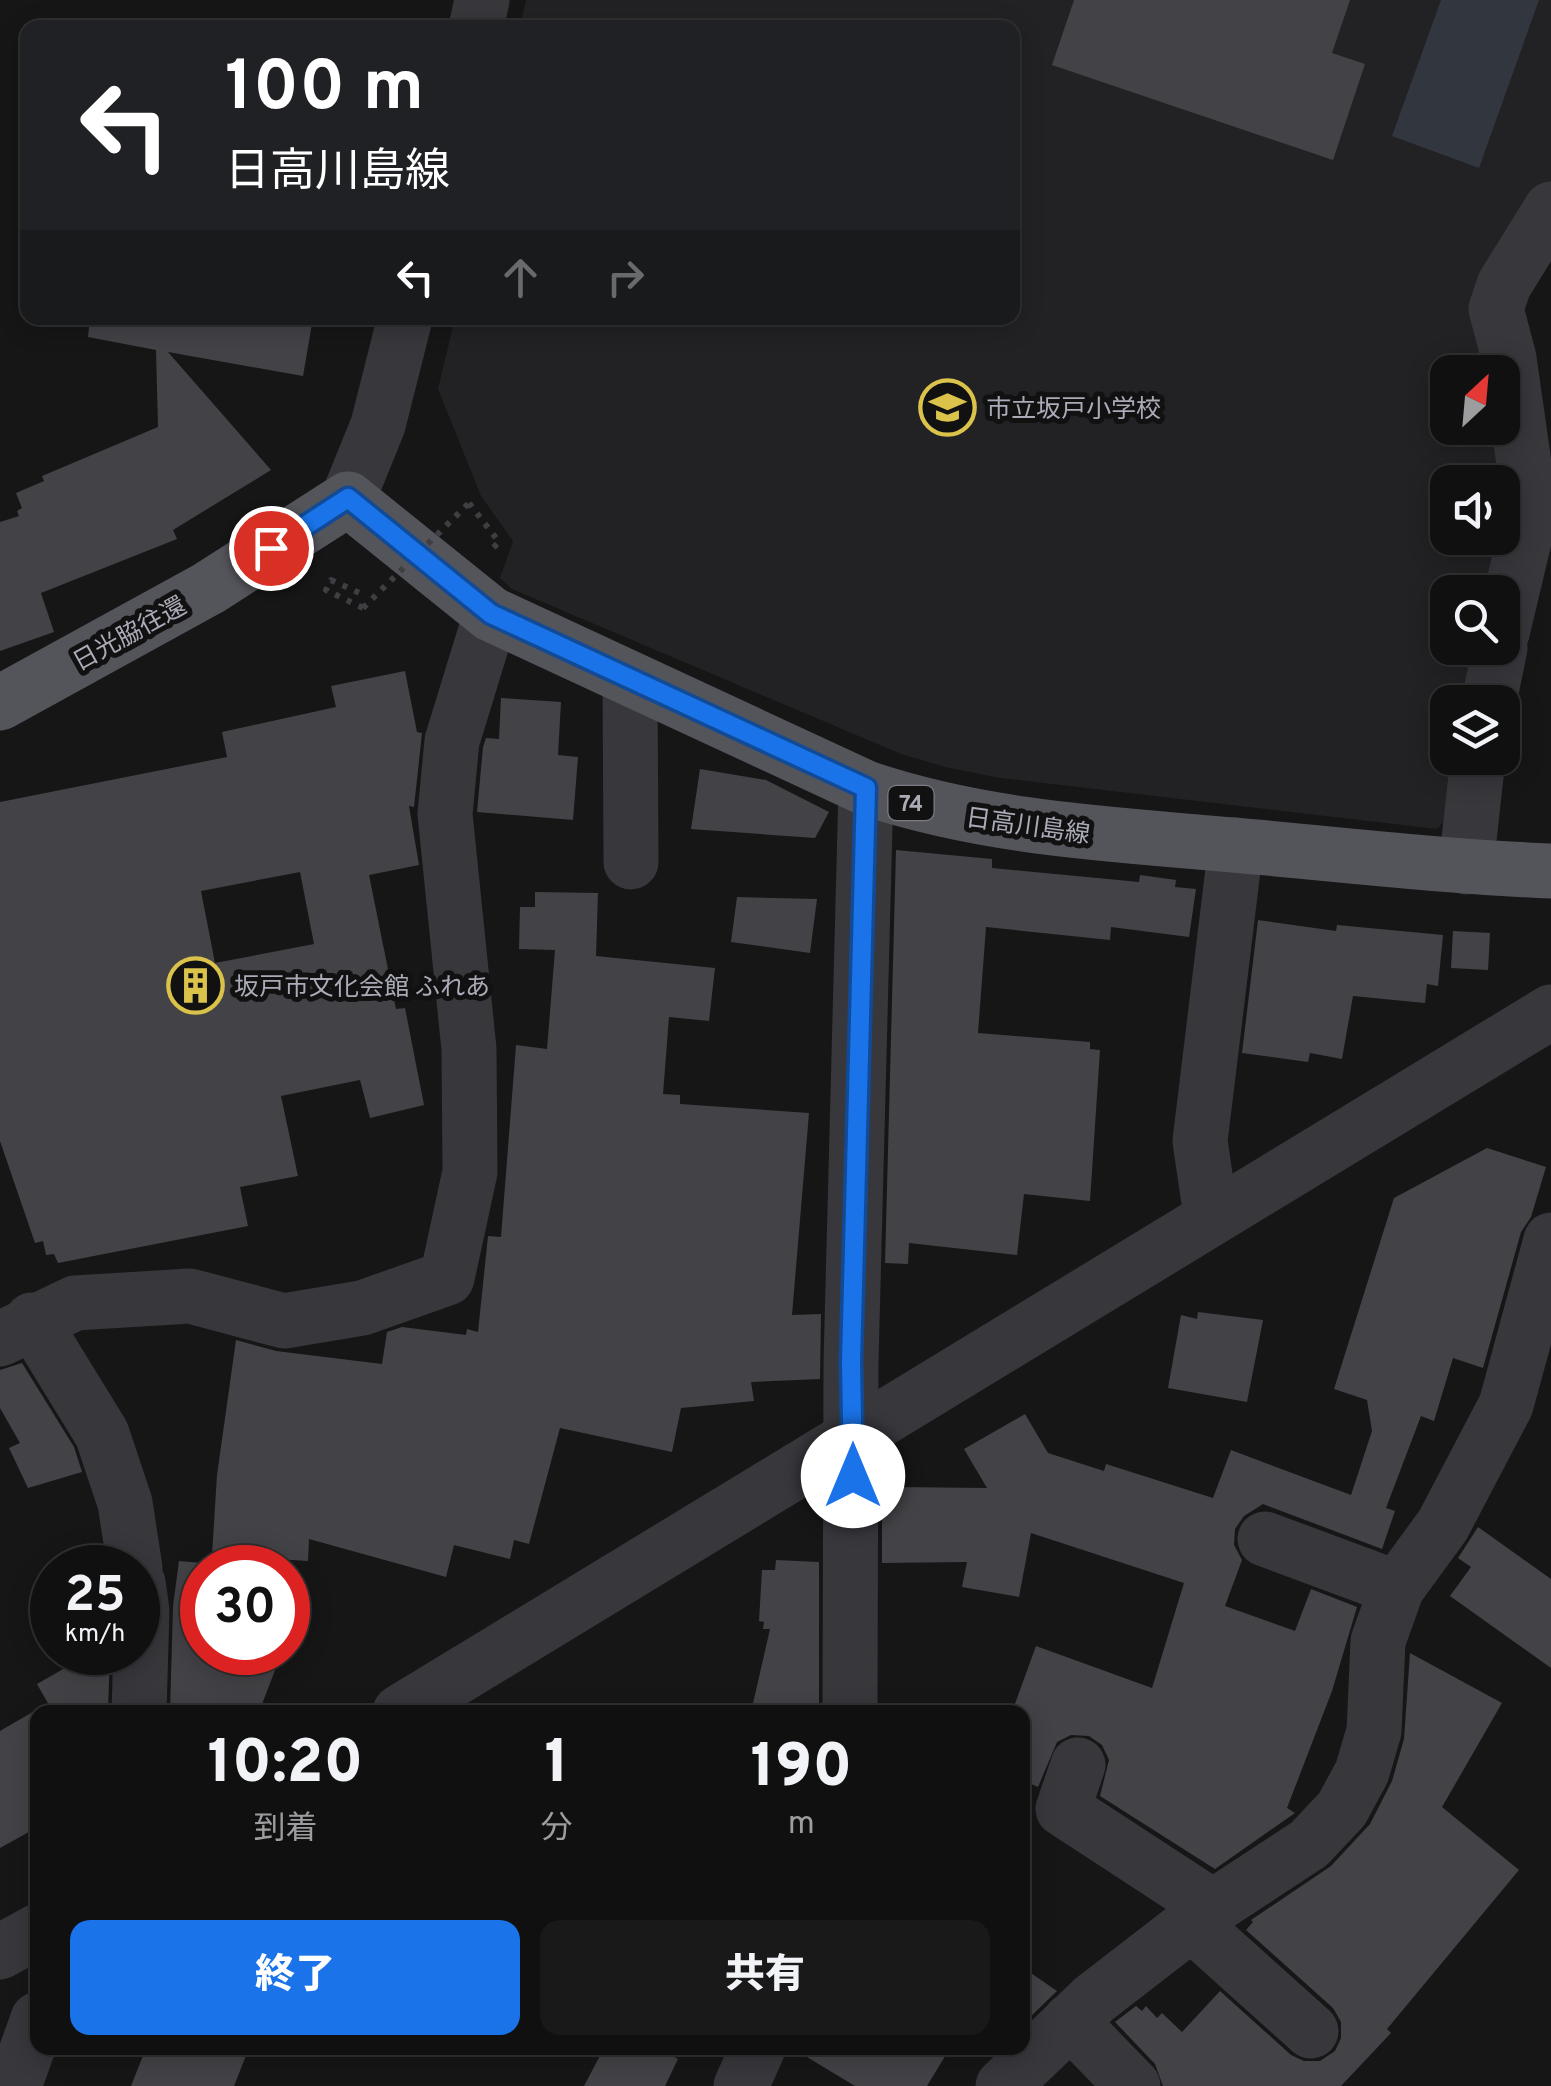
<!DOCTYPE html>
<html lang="ja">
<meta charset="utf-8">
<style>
body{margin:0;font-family:Overpass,"Noto Sans JP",sans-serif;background:#19191a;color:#f1f3f6;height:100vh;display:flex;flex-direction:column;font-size:38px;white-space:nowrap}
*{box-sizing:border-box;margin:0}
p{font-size:32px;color:#9c9d9f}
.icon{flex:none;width:55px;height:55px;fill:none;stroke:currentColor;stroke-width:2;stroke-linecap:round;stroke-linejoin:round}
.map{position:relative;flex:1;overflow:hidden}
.drawer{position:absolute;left:30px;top:1705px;width:1000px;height:350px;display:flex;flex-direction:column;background:#101011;border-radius:20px;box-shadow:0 5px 25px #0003,0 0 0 2px #303031}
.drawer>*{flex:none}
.banner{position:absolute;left:20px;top:20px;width:1000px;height:305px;border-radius:20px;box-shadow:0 5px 25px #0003,0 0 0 2px #303031;background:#202124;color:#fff;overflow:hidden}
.needle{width:65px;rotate:26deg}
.tools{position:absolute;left:1430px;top:355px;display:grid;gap:20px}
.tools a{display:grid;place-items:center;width:90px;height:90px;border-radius:20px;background:#101011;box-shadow:0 5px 25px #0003,0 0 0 2px #303031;font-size:50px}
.speed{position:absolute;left:30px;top:1545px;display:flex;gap:20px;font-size:50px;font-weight:700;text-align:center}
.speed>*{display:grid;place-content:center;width:130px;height:130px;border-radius:50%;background:#101011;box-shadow:0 5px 25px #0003,0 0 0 2px #303031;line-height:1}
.speed small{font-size:25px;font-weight:400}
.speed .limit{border:15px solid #d22;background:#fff;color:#111}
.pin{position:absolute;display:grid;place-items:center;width:85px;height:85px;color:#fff;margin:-42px;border:5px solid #fff;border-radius:50%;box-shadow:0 2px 10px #0007}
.me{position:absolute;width:110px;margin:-55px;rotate:0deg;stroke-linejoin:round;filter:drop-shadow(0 0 8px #0008)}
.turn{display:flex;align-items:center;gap:35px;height:210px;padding:0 40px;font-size:45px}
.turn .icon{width:130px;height:130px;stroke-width:2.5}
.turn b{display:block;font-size:70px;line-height:85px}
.lanes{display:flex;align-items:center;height:95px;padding:0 40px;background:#0003;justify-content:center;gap:50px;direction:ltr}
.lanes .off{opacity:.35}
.eta{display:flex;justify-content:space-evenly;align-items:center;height:170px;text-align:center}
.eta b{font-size:60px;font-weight:800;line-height:70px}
.cta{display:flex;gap:20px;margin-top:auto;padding:20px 40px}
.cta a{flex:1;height:115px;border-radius:20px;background:#1a73e8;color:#fff;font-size:40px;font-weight:800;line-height:115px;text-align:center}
.cta a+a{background:#19191a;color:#f1f3f6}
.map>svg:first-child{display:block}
</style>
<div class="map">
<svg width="1551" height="2086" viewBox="0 0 1551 2086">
<rect width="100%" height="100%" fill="#161617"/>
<path fill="#222224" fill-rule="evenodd" d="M526,0H1551V183L1491,372H1448V428H1500L1514,508L1495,592H1448V648H1483L1472,702H1448V758H1461L1449,815L1437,829L1000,778L945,767L901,754L512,589L500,578L513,541L481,496L438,389L455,318H1012V28L520,27ZM1448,482H1502V538H1448Z"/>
<path fill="#31363f" d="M1441,0H1539L1479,168L1392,136Z"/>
<g fill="#434347" fill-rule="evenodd">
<path d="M1074,0H1350L1332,53L1365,64L1333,160L1052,65Z"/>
<path d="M90,318H313L303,376L168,352L271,470L173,530L177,539L41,593L54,632L0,651V522L19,516L17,511L22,508L16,493L44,481L42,476L158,427L156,350L88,337Z"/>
<path d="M405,671L417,732L422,733L414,807L409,806L419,865L369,875L396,1009L405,1008L424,1105L370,1118L360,1080L281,1096L298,1176L240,1187L248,1226L58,1263L54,1254L46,1255L43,1241L35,1243L0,1141V802L227,757L222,732L336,707L331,686ZM300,872L314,944L215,963L201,891Z"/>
<path d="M501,698L561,702L558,755L578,757L573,820L477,812L483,747L486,738L499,739Z"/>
<path d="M700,769L766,780L829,812L815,838L691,829Z"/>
<path d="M896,850L992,859V868L1139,882L1140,875L1176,880L1175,887L1196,889L1189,937L1111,927L1110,940L986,927L978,1033L1090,1042V1049L1100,1050L1090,1201L1024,1194L1017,1255L909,1243L908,1264L885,1263Z"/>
<path d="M535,892L598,893L596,956L715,968L709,1021L669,1017L663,1094L680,1095V1104L809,1113L792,1315L821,1314L820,1379L751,1382L754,1401L681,1408L672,1452L560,1428L529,1544L514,1540L510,1559L454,1545L446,1577L309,1539L308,1561L212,1555L217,1475L236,1340L276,1351L382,1364L387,1332L402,1327L466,1335L467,1329L478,1332L488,1236L501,1237L516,1045L547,1049L555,950L519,949L520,907H535Z"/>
<path d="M737,897L817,899L810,953L731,942Z"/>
<path d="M1258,920L1336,931L1337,925L1443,935L1438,986L1427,984L1425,1003L1353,996L1342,1059L1310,1053L1308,1062L1242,1053Z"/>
<path d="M1453,931L1490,933L1488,970L1451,968Z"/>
<path d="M1487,1148L1546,1167L1531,1217L1521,1232L1483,1368L1453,1358L1434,1421L1421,1416L1386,1508L1395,1511L1382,1549L1263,1504L1244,1516L1235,1529L1234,1545L1242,1560L1225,1606L1295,1631L1311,1589L1357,1607L1332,1691L1287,1808L1295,1813L1215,1869L1100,1796L1109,1760L1102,1745L1089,1736L1071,1735L1057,1742L1038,1787L1022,1780V1712H1012L1036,1646L1152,1688L1184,1583L1031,1533L1019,1597L962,1587L967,1562L882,1563V1495L895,1487L987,1488L964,1449L1025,1414L1048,1453L1104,1471L1106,1464L1213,1498L1231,1450L1351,1495L1372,1431L1367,1400L1334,1389L1394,1198Z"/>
<path d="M1198,1312L1263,1320L1247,1402L1168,1388L1181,1315L1197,1319Z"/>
<path d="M22,1363L74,1447L82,1472L28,1488L9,1448L20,1443L0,1408V1370Z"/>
<path d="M1478,1527L1551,1579V1668L1450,1596L1471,1567L1458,1558Z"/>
<path d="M776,1560L819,1562V1712H751L770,1629H763L764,1622L759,1621L762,1570H775Z"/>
<path d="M179,1561L202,1563V1652H282L259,1712H170L173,1606Z"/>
<path d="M93,1652H110L108,1712H53L37,1684Z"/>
<path d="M1410,1653L1502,1703L1442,1807L1519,1870L1387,2029L1391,2033L1341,2086H1163L1155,2064L1115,2022L1136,2006L1142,2011L1146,2006L1157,2018L1162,2013L1182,2032L1220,1991L1291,2055L1304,2061H1320L1335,2051L1341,2038V2022L1333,2008L1246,1930L1253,1922L1251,1920L1331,1866L1370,1824L1392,1781L1404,1739Z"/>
<path d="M38,1709V1827L0,1848V1731Z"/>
<path d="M1022,1967L1057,1991L1027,2020L1022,2017Z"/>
<path d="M146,2048H249L234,2086H131Z"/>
<path d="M604,2048H656L678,2059L665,2086H584Z"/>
<path d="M792,2048H950L927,2086H855Z"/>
</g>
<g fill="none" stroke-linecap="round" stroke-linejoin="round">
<g stroke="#3e3e43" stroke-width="6" stroke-dasharray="5 8" stroke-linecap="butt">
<path d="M469,503L499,542L493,548"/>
<path d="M363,608L326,590L331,580L364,595"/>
</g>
<g stroke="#37373c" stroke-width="55">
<path d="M476,28L482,0"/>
<path d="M348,499L378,425L405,318"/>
<path d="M1502,633L1529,520V499L1509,358L1496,309L1504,285L1551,209"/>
<path d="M630,681L631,862"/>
<path d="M1489,702L1500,648"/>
<path d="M1466,867L1478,758"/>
<path d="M1211,1216L1200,1141L1236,845"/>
<path d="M32,1320L102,1434L125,1503L135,1568"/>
<path d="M0,1339L75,1303L190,1296L284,1321L362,1308L447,1278L470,1172L469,1049L445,814L452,741L491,614"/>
<path d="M1265,1539L1397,1588"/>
<path d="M138,1583L142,1611L139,1712"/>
<path d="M400,1712L1551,1012"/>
<path d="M850,1712L851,1362L866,788"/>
<path d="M1078,1765L1063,1809L1213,1907"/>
<path d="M1193,1925L1311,2031"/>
<path d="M0,1952L38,1931"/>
<path d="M1070,2021L1133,2086"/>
<path d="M14,2086L38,2019"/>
<path d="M741,2086L758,2048"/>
<path d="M1003,2086L1094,1999L1213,1907L1309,1844L1342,1809L1362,1772L1374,1731L1378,1641L1397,1588L1443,1525L1506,1405L1551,1240"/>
</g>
<path stroke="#54545b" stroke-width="55" d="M0,703L209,588L348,499L491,614L866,788C985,828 1108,834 1233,845C1339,854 1445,867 1551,871"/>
<path stroke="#3e3e43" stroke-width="6" stroke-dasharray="5 8" stroke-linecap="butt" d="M363,608L469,503"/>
</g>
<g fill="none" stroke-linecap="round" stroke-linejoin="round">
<defs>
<path id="route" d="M271,548L348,498L491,614L866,788L851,1362L853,1476"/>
</defs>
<use href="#route" stroke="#114b97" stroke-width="25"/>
<use href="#route" stroke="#1a73e8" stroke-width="18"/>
</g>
<defs>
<symbol id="school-ring" viewBox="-11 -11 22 22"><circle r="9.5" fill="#111112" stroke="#dbc24b" stroke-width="1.5"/><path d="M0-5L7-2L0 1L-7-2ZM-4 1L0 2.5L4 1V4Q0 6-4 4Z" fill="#dbc24b"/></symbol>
<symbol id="building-ring" viewBox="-11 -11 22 22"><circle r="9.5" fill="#111112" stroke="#dbc24b" stroke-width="1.5"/><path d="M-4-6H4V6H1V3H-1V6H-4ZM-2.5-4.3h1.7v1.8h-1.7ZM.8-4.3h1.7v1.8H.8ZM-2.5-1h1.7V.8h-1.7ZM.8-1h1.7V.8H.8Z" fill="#dbc24b"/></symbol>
</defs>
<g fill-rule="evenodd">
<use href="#school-ring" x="916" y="376" width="63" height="63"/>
<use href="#building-ring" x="164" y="954" width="63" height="63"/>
</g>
<g text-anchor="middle" stroke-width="10" stroke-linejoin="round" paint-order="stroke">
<rect fill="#111112" stroke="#7c7d85" stroke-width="2.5" x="888.5" y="786" width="45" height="34" rx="8"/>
<g font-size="22" font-weight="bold" fill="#aaabb6">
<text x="911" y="811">74</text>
</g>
<g font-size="25" fill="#aaabb6" stroke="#111112" text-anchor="start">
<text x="986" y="417">市立坂戸小学校</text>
<text x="234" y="995">坂戸市文化会館 ふれあ</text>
</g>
<g font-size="25" fill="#aaabb6" stroke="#111112">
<text transform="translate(129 633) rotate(-29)" y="9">日光脇往還</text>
<text transform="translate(1028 825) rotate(8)" y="9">日高川島線</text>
</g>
</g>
</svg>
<div class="tools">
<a><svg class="needle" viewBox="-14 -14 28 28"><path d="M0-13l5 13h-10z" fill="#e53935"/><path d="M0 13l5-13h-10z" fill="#9c9d9f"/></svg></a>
<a><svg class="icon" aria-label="sound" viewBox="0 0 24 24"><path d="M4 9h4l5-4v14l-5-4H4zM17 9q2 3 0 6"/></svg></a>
<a><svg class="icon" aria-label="search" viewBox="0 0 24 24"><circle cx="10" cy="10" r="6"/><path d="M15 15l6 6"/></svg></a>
<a><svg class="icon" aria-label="layers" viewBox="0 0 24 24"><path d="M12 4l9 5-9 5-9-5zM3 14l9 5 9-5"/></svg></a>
</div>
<div class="speed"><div>25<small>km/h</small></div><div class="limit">30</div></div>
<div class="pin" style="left:271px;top:548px;background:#d93025"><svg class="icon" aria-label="arrive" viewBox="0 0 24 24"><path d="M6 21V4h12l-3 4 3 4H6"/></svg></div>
<svg class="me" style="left:853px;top:1476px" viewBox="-20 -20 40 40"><circle r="19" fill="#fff"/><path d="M0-13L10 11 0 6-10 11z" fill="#1a73e8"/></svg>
<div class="banner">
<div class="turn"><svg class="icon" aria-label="left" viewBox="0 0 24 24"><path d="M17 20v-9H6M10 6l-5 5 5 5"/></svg><div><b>100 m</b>日高川島線</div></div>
<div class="lanes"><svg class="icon" aria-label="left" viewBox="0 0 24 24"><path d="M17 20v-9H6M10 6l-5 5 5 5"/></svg><svg class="icon off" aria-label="ahead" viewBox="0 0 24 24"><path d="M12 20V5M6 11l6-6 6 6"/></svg><svg class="icon off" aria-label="right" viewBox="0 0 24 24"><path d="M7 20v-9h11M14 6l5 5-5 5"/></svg></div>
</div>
<section class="drawer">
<div class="eta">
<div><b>10:20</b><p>到着</p></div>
<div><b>1</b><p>分</p></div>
<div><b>190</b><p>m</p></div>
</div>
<div class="cta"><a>終了</a><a>共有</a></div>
</section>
</div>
